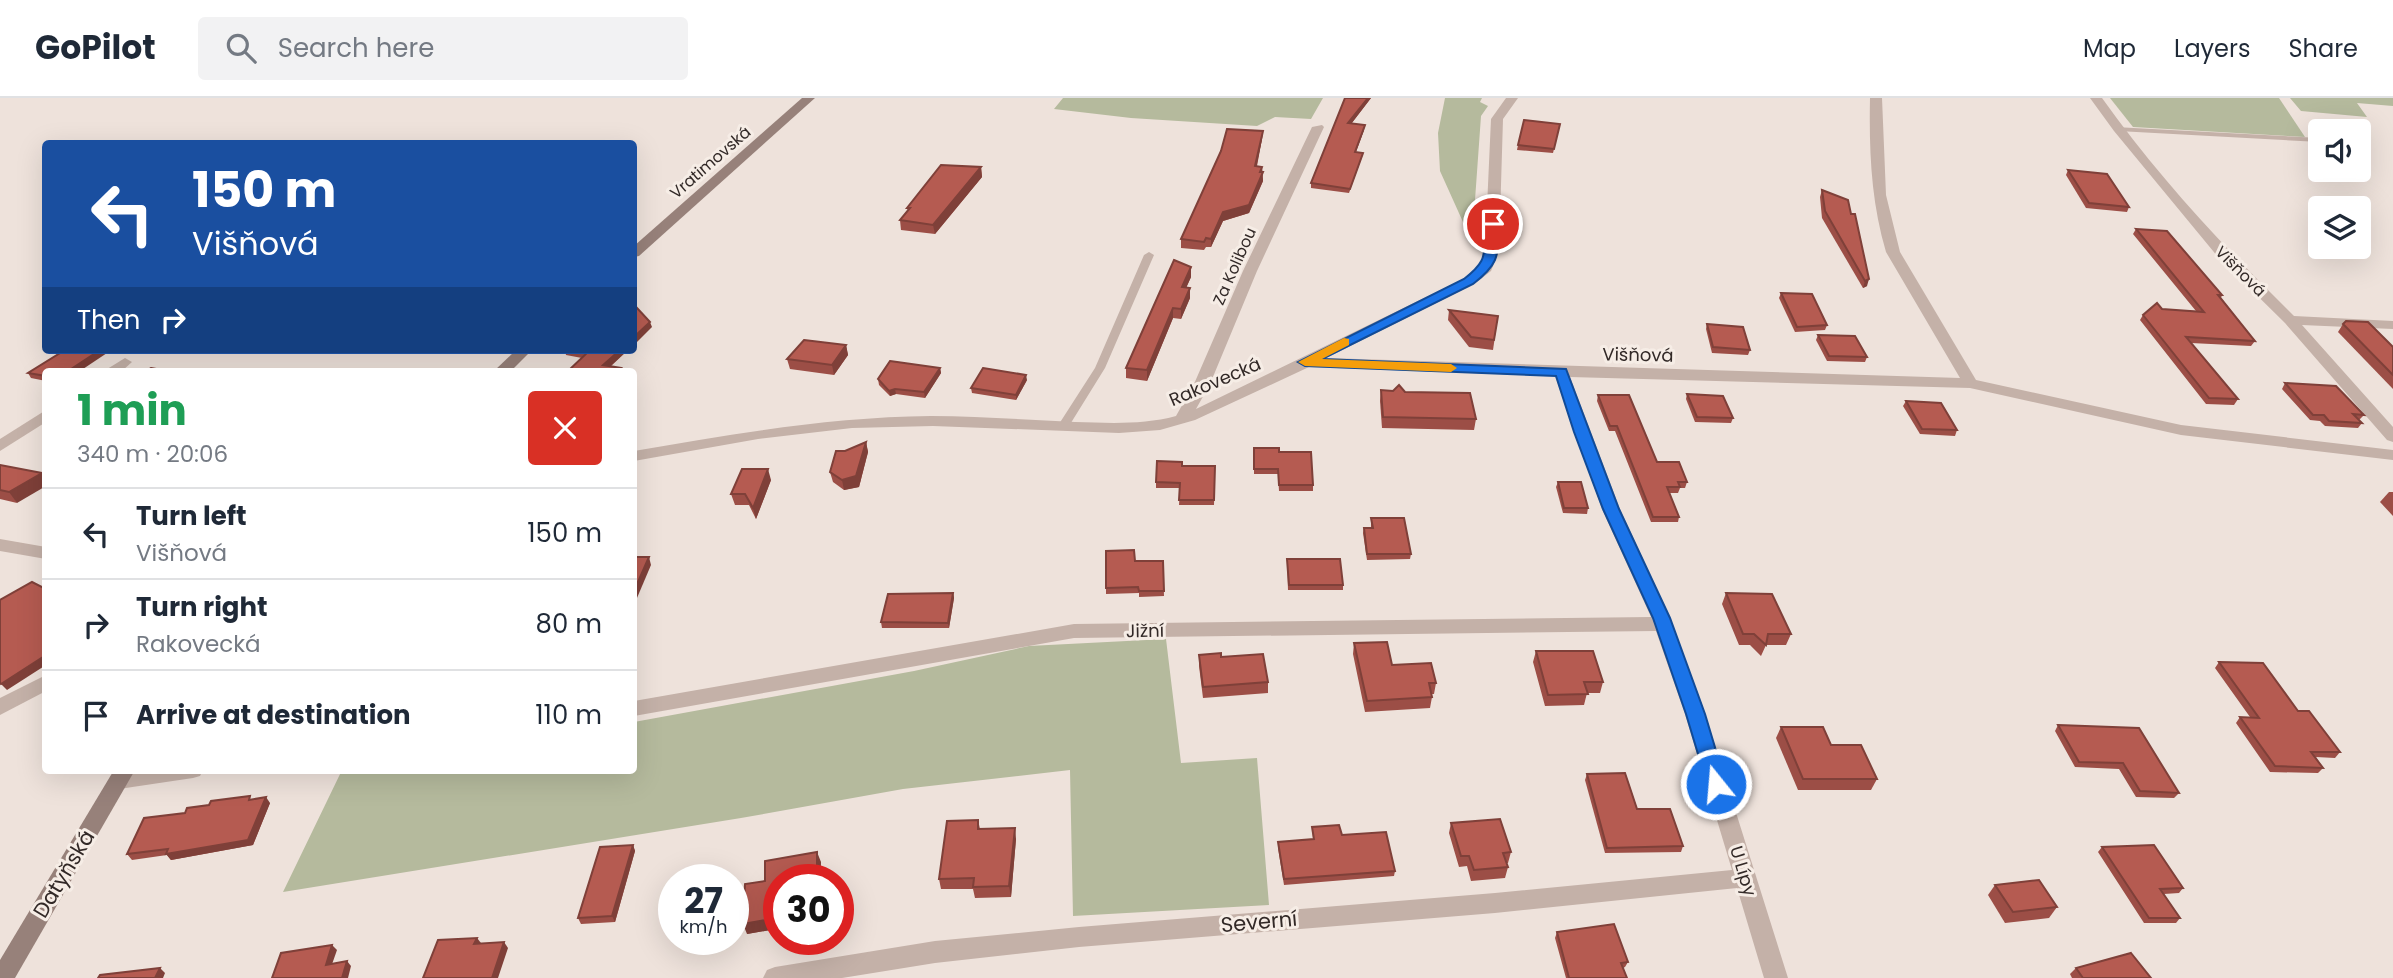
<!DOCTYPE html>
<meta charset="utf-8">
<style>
body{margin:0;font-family:Poppins,sans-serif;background:#f2f2f3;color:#1f2937;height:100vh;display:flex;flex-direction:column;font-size:26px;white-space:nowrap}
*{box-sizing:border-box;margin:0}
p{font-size:23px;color:#747a83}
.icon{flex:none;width:38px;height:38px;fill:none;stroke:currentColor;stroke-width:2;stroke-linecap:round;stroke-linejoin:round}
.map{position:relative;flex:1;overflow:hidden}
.side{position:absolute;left:42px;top:270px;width:595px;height:406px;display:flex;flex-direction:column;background:#fff;border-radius:7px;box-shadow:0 7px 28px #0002}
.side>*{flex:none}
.banner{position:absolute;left:42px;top:42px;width:595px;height:214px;border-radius:7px;box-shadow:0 7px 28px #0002;background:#1a4fa0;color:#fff;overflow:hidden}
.fabs{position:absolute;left:2308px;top:21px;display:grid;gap:14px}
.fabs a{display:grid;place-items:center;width:63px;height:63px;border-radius:7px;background:#fff;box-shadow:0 7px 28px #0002;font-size:35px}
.speed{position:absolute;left:658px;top:766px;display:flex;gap:14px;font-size:35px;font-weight:700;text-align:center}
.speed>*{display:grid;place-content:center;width:91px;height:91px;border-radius:50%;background:#fff;box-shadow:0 7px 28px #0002;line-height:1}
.speed small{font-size:18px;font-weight:400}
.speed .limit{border:10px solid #d22;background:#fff;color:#111}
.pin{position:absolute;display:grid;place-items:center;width:60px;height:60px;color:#fff;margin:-30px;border:4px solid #fff;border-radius:50%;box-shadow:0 2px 7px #0007}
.me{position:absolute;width:77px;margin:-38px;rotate:343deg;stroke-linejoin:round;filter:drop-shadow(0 0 5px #0008)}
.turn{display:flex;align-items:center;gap:24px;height:147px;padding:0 35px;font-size:32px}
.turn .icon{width:91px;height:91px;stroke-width:2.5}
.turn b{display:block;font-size:49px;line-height:60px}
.then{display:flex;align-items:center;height:66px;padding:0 35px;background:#0003;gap:14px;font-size:26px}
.round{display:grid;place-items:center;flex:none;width:74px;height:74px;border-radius:7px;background:#f2f2f3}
.head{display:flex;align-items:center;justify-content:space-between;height:119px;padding:0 35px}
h1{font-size:42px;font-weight:700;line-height:52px;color:#1e9e55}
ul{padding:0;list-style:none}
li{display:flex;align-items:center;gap:21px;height:91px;padding:0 35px;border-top:2px solid #e0e1e3}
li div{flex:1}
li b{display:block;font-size:26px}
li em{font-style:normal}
header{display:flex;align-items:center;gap:42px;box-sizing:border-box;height:98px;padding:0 35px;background:#fff;border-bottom:2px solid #e0e1e3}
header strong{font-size:33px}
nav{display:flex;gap:38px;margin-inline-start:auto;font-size:24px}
.search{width:490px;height:63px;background:#f2f2f3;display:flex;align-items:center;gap:18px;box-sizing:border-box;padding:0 24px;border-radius:7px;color:#747a83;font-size:26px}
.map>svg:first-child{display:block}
</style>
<header>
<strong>GoPilot</strong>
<div class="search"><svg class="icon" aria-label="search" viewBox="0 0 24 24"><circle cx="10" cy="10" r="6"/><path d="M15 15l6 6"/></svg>Search here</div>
<nav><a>Map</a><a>Layers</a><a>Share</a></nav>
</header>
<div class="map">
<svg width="2393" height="880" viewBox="0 0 2393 880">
<rect width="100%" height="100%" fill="#eee2db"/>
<g fill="#b5ba9d">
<path d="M1063,0H1323L1311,21L1275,19L1257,28L1131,20L1054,11Z"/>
<path d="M1445,0H1482L1480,4L1488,8L1481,18L1472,144L1440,73L1438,35Z"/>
<path d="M2110,0H2279L2305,39L2133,29Z"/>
<path d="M2290,0H2393V8L2357,5L2367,19L2301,13Z"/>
<path d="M1166,541L1181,665L1257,660L1269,807L1073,818L1070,672L903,691L741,720L283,794L342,672H634V624L914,573L1029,548Z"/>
</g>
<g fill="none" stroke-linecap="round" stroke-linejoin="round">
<g fill="#c4b1a8" fill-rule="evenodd">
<path d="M2115,29L2320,40V44L2118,33L2114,31Z"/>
<path d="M1149,154L1154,157L1105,270L1069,328H1061L1059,326L1095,270L1144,157Z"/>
</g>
<g fill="#c4b1a8" fill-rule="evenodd">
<path d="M1506,0H1518L1503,21L1499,153L1491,173L1473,187L1326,260L1960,280L1886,154C1871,103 1869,53 1870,0H1882L1886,97L1900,154L1976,282L2181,327L2393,352V362L2181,337L1970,290L1570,279L1620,411L1670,520L1705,616L1788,880H1764L1737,790L1495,815L1079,849L935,865L842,880H763L767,872L775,869L935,843L1079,829L1495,795L1732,772L1685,616L1656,533L1074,540L634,618V603L1074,526L1651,519L1602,411L1555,278L1309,269L1195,322L1160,332L1119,335L933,328L852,330L758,341L634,363V353C733,336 830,319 931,318C979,318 1027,322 1075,324C1109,325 1143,327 1176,318L1194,286L1243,173L1312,29L1322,27L1324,29L1257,173L1210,286L1196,311L1463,181L1480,168L1485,153L1491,21Z"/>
<path d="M2090,0H2102C2158,79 2225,150 2294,218L2393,223V231L2302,227L2393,329V344L2387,342L2285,225L2218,159L2114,33Z"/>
<path d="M125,260L132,264L122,273H104Z"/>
<path d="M46,312V324L0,353V341Z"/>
<path d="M0,441L46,449V461L0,453Z"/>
<path d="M46,577V593L0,617V600Z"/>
<path d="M136,672H203L200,678L193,680L119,691L112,689L108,683L112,677Z"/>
</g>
<g fill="#97817a" fill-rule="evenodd">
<path d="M802,0H815L639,158L634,159V148Z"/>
<path d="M516,252H532L511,273H494Z"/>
<path d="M114,672H135L15,880H0V862Z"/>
</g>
</g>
<g fill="#9c4e46">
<path d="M1342,0H1371L1351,26L1364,32L1356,54L1363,55L1362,59L1349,95L1311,90V85L1345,0Z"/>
<path d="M1560,26L1553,55L1517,52L1518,47Z"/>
<path d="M1263,33L1262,41L1257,68L1262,69L1263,83L1249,115L1223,123L1211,149H1206L1204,152L1181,150V141Z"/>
<path d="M981,69L982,79L935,136L901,132L900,122L908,113L907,110Z"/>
<path d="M2068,72L2129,109L2127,114L2086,110L2066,77Z"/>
<path d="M1822,92L1848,102L1867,188L1863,190L1822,120L1820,99Z"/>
<path d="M2136,131L2222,197L2221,200L2255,243L2251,248L2191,245L2238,301L2234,307L2206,306L2140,222L2143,217L2162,211L2196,213L2133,136Z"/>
<path d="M1191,169V179L1186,190L1190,200L1181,221L1173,220L1147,283L1126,280V270Z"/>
<path d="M1781,195L1827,227L1825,232L1795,234L1779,200Z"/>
<path d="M1449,212L1498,218L1493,252L1469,249L1448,222Z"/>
<path d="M1707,226L1750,252L1748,257L1712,255L1706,231Z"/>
<path d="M2343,226L2393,249V291L2338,234Z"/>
<path d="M1818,237L1867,259L1865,264L1827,263L1816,242Z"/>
<path d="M846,247L848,257L834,277L790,271L787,261Z"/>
<path d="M65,252H109L110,253L46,273V283L31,280L28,275Z"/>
<path d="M565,252H628L610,269L622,273L582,260L566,257Z"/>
<path d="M940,270L941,275L925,300L896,296L890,298L879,287L878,281Z"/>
<path d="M1027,282L1016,302L972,295L971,290Z"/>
<path d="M2285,285L2364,317L2359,322L2362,325L2358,330L2325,328L2320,323L2310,322L2282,291Z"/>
<path d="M1381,292L1405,294L1476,321L1474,332L1382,330L1380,303Z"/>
<path d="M1687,296L1733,320L1731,325L1695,324L1686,301Z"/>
<path d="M1598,297L1657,364L1687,384L1685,390H1680L1678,395H1669L1679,419L1678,424H1651L1615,333H1609L1597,303Z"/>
<path d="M1906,303L1957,332L1955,338L1920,336L1903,308Z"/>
<path d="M866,344L868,354L859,389L844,392L833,384L830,374L845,353Z"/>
<path d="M1254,350L1279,354L1313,387V393H1279L1278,376H1254Z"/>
<path d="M0,367L17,405L0,401Z"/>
<path d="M1182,368H1215L1214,407H1179L1180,390H1156V384Z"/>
<path d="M771,382L756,421L749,407H735L731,396Z"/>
<path d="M1558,384L1588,410L1587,416L1563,415L1556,389Z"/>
<path d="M2389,394H2393V418L2380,404Z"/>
<path d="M1371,420L1411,456L1410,461L1367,462L1363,435L1364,430H1371Z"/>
<path d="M1287,461L1343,487V492H1288Z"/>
<path d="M1135,463H1163L1164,498L1139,499V495L1106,496V490Z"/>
<path d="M953,495L954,500L949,530H882L881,524Z"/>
<path d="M1726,495L1791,536L1786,547H1766L1761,558L1750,547H1739L1722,506Z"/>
<path d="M1354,545L1392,567L1436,585L1434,596H1431L1432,599L1430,610L1365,614L1353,556Z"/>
<path d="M1536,553L1603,584L1600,595H1587L1584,607L1545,608L1533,564Z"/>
<path d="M1199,557L1221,559L1268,584V595L1203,600L1199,568Z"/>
<path d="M2219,564L2298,613L2340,654L2335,660L2316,659L2323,670L2318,675L2270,674L2236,625L2240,619H2250L2215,570Z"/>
<path d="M2058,627L2179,695L2174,700L2136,699L2119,671L2075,669L2055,633Z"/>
<path d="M1781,629L1831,647L1877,681L1871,692H1798L1776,640Z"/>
<path d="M1587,676L1637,711L1683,748L1681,754L1605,755L1585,682Z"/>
<path d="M253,701L270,705L253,747L171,762L167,757L132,762L127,756L185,715Z"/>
<path d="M978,722L980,731L1016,741L1011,799L975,800L973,791H941L939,781Z"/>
<path d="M1451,725L1511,754L1508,765H1506L1508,769L1505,780L1471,783L1467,768L1459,769L1449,735Z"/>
<path d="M1312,729L1342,737L1395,773L1394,778L1284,787L1278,750V744L1313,741Z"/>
<path d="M633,747L635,753L615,824L581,826L578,820Z"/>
<path d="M2102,749L2183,790L2179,795L2164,796L2180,820L2176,825H2144L2098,754Z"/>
<path d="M821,764L820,782H779V824L770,825V832L747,836L765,783Z"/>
<path d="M1995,787L2057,809L2049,820L2005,825L1988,797Z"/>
<path d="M1557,834L1628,864L1625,869L1623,870L1627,880H1566L1555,840Z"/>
<path d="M2076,870L2151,880H2072L2070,876Z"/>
</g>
<g fill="#7f4039">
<path d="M1368,0H1371L1348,30V25Z"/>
<path d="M1365,27L1364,32L1354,58L1355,54Z"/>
<path d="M1263,33L1262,41L1255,76V68Z"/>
<path d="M981,69L982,79L935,136L933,127Z"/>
<path d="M1262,69L1263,83L1249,115L1223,123L1211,149V141L1223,114L1260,74Z"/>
<path d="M1191,169V179L1182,199V189Z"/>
<path d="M1869,181L1867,188L1863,190L1865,183Z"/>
<path d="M1190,190V200L1181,221V211Z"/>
<path d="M1173,210V220L1147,283V272Z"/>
<path d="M650,224L652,229L634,247V239Z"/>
<path d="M846,247L848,257L834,277L832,267Z"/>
<path d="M100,252H109L110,253L80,273H68Z"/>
<path d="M620,252H628L605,273L603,267Z"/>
<path d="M940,270L941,275L925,300L924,294Z"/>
<path d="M1026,277L1027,282L1016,302V297Z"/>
<path d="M895,291L896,296L890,298L889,293Z"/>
<path d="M866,344L868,354L859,389L844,392L842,382Z"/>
<path d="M768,371L771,382L756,421L753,410Z"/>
<path d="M42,375L46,381V388L17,405L9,394Z"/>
<path d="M649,459L651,467L634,507V493Z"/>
<path d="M953,495L954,500L949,530L948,525Z"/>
<path d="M46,557V567L7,592L1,586Z"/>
<path d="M266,699L270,705L253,747L171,762L166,756Z"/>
<path d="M1015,730L1016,741L1011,799L1009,788Z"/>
<path d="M633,747L635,753L615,824L612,818Z"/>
<path d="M817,754L821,764L820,782H817Z"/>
<path d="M766,814L770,825V832L747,836L743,826Z"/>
<path d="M477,840L481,845L478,852L474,846Z"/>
<path d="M504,844L508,850L498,880H492Z"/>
<path d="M332,847L337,852L330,872L326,867Z"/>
<path d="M347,863L351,868L348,880H342Z"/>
<path d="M160,870L165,875L163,880H155Z"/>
</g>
<g fill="#b55b51" stroke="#7f4039" stroke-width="2">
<path d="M1345,0H1368L1348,25L1365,27L1355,54L1363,55L1350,91L1311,85Z"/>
<path d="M1524,22L1560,26L1554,51L1518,47Z"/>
<path d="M1227,31L1263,33L1255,68L1262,69L1260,74H1263L1249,107L1223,114L1211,141L1206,140L1204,144L1181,141L1221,53Z"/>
<path d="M941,67L981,69L933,127L900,122L910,110H907Z"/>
<path d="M2068,72L2107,76L2129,109L2089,105Z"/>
<path d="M1822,92L1848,102L1851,116H1855L1869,181L1865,183L1825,113Z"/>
<path d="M2136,131L2167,133L2222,197H2218L2255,243L2186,239L2238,301L2209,300L2143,217L2157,205L2162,211L2204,214Z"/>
<path d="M1174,162L1191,169L1182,189L1190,190L1181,211L1173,210L1147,272L1126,270Z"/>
<path d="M1781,195L1812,196L1827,227L1797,229Z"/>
<path d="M637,210L650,224L634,239V213Z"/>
<path d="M1449,212L1498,218L1494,242L1471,239Z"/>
<path d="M2346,223L2368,224L2393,249V277L2343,226Z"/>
<path d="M1707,226L1743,229L1750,252L1713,249Z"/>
<path d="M1818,237L1855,238L1867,259L1829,258Z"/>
<path d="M804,242L846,247L832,267L787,261Z"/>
<path d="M65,252H100L68,273H46V278L28,275Z"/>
<path d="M570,252H620L603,267L621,270L618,273H568L587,255Z"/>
<path d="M890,263L940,270L924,294L895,291L889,293L878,281Z"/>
<path d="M151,270L167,273H146Z"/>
<path d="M983,270L1026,277L1016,297L971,290Z"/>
<path d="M2285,285L2336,288L2364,317L2353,316L2362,325L2329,323L2324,317H2313Z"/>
<path d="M1399,287L1405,294L1470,295L1476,321L1383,319L1381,292L1393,293Z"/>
<path d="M1687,296L1723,298L1733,320L1697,319Z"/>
<path d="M1598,297H1629L1657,364H1679L1687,384H1678L1680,389H1667L1679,419H1653L1617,328H1610Z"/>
<path d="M1906,303L1941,305L1957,332L1922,331Z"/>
<path d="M866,344L856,378L842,382L830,374L836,353H845Z"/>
<path d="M1254,350H1279V354H1311L1313,387H1279L1278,371H1254Z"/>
<path d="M1157,363L1182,364V368H1215L1214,402H1179L1180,385L1156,384Z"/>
<path d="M0,367L42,375L9,394L0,392Z"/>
<path d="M742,371H768L753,410L745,396H731Z"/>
<path d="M1558,384H1581L1588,410H1564Z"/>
<path d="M1371,420H1404L1411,456H1367L1364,430H1373Z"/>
<path d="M1134,452L1135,463H1163L1164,493H1139L1138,489L1106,490V453Z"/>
<path d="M634,459H649L634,493Z"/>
<path d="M1287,461H1340L1343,487H1289Z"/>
<path d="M32,484L46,491V557L1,586L0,585V502Z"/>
<path d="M953,495L948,525L881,524L888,496Z"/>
<path d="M1726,495L1772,496L1791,536H1768L1766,547L1754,536H1743Z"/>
<path d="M1387,544L1392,567L1431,565L1436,585H1429L1432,599L1367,603L1354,545Z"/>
<path d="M1536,553H1593L1603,584H1584L1588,596L1548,597Z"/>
<path d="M1221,555V559L1263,556L1268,584L1203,589L1199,557Z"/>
<path d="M2219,564L2263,565L2298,613H2309L2340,654H2311L2323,670L2275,668L2240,619L2259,620Z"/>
<path d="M2058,627L2139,630L2179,695L2140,693L2123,665L2079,664Z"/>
<path d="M1781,629H1823L1831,647H1861L1877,681H1803Z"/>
<path d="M1625,675L1637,711H1670L1683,748L1607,750L1587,676Z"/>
<path d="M250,698L249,702L266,699L248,742L166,756L168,751L127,756L144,720L185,715L187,710L209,707L211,703Z"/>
<path d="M1500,721L1511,754L1503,755L1508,769L1474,772L1469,758H1461L1451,725Z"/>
<path d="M978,722V731L1015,730L1009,788L973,789L974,780L939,781L947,723Z"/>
<path d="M1339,727L1342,737L1386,734L1395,773L1284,781L1278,744L1314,741L1312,729Z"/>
<path d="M633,747L612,818L578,820L600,749Z"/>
<path d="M2154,747L2183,790L2160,791L2180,820H2149L2102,749Z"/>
<path d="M817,754V782H779V812L766,814V822L743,826L745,786L765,783V763Z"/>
<path d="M2039,782L2057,809L2013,814L1995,787Z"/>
<path d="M1614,826L1628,864L1621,865L1627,880H1569L1557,834Z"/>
<path d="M477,840L474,846L504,844L492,880H423L438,842Z"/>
<path d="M332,847L326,867L347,863L342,880H272L281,855Z"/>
<path d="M2131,855L2151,880H2083L2076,870Z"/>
<path d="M160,870L155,880H98L100,877Z"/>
</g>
<path fill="#1a73e8" stroke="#114b97" stroke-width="2" d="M1489,124L1499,126C1498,159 1499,166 1473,186L1322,261L1566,271L1619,411L1670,520L1705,616L1726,686L1723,691L1716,694L1710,691L1707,686L1686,616L1653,520L1603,411L1574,334L1556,278L1305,268L1298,264L1464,181C1494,158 1479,153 1489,124Z"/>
<path fill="#f59e0b" d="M1344,240L1349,241V247L1322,261L1451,266L1457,270L1451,274L1305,268L1298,264Z"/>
<g text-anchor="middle" stroke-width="6" stroke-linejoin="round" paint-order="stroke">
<g font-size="16" fill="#322927" stroke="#f6ede6">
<text transform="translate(710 64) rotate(-41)" y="6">Vratimovská</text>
<text transform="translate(1234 168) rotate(-66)" y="6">Za Kolibou</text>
<text transform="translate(2241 173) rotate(45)" y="6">Višňová</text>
</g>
<g font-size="18" fill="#322927" stroke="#f6ede6">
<text transform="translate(1638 257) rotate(1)" y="6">Višňová</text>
<text transform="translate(1215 284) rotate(-23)" y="6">Rakovecká</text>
<text transform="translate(1145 533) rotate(-1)" y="6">Jižní</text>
<text transform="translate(1743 773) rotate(73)" y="6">U Lípy</text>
</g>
<g font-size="21" fill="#322927" stroke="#f6ede6">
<text transform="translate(64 776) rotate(-59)" y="7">Datyňská</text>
<text transform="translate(1259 824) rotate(-5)" y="7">Severní</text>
</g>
</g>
</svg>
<div class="fabs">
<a><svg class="icon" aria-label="sound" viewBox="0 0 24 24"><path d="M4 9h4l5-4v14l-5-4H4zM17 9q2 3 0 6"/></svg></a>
<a><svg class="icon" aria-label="layers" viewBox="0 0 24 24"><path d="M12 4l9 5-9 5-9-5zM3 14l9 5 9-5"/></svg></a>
</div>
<div class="speed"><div>27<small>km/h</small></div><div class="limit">30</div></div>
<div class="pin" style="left:1493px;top:126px;background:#d93025"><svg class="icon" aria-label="arrive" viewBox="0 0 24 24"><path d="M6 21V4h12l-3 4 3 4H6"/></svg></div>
<svg class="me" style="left:1716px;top:686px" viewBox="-20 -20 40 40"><circle r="17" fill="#1a73e8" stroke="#fff" stroke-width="3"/><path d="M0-11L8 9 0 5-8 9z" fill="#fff"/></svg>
<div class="banner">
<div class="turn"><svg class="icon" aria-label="left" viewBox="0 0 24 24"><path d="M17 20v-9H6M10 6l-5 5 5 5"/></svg><div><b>150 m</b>Višňová</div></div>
<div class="then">Then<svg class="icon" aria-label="right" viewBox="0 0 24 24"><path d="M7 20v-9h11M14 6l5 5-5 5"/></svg></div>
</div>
<section class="side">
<div class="head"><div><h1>1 min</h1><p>340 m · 20:06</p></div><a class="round" style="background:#d93025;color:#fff"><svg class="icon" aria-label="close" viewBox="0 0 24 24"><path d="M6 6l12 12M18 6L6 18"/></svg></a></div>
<ul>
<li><svg class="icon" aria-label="left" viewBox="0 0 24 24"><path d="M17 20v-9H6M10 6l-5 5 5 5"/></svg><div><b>Turn left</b><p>Višňová</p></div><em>150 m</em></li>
<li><svg class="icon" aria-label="right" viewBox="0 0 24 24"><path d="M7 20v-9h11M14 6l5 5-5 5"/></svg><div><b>Turn right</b><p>Rakovecká</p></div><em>80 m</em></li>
<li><svg class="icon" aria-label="arrive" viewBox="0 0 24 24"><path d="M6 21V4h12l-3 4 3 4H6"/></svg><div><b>Arrive at destination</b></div><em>110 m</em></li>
</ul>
</section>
</div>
